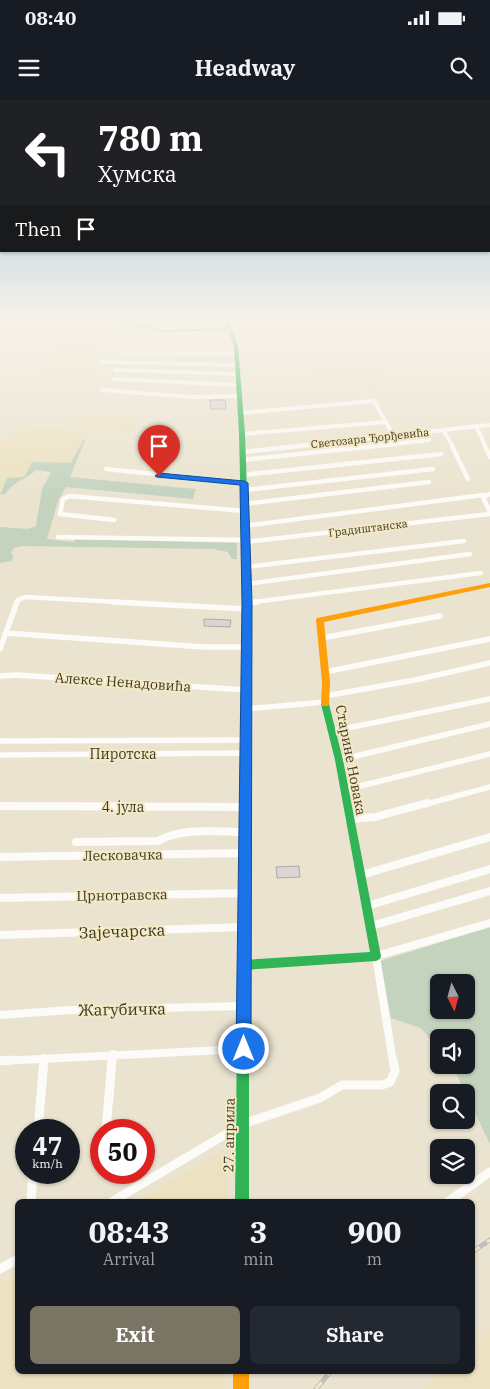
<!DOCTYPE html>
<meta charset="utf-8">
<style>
body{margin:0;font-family:"IBM Plex Serif",serif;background:#242831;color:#f1f3f6;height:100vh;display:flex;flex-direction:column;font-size:19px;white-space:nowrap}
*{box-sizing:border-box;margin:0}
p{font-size:16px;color:#9ea1a6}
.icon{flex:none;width:28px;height:28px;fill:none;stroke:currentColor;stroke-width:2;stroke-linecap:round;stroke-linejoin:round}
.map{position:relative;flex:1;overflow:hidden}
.drawer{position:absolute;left:15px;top:1099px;width:460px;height:175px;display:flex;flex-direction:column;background:#171b24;border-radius:8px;box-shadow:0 1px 4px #0004}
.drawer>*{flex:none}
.guide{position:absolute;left:0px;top:0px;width:490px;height:152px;box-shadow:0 1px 4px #0004;background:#202124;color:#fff;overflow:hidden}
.needle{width:32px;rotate:174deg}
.buttons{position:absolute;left:430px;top:874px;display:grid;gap:10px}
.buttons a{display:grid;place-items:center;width:45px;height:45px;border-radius:8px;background:#171b24;box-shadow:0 1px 4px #0004;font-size:25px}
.speed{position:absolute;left:15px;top:1019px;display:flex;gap:10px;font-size:25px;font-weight:700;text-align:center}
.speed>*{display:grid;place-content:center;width:65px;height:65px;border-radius:50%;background:#171b24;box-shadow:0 1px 4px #0004;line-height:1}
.speed small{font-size:12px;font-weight:400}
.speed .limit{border:8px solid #d22;background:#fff;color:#111}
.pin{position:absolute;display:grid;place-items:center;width:42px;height:42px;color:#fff;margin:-51px -21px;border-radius:50% 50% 50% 0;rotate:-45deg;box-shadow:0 0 5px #0007}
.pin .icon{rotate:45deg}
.me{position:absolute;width:55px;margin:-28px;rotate:0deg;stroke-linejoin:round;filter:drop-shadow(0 0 4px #0008)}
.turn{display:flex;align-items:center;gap:18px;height:105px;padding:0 15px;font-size:22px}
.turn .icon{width:65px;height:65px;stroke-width:2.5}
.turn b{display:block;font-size:35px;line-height:42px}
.then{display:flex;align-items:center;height:48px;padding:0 15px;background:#0003;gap:10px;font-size:19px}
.eta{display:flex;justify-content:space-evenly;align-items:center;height:85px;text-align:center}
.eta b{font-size:30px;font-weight:700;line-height:35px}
.primary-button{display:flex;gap:10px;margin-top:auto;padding:10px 15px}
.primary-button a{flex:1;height:58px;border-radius:8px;background:#7a7464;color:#fff;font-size:20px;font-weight:700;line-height:58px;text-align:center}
.primary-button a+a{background:#242831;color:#f1f3f6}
.status{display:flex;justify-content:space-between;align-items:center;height:35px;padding:0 25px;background:#171b24;direction:ltr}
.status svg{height:14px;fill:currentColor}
header{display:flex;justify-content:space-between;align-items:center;height:65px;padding:0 15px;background:#171b24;font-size:22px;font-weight:700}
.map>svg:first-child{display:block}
</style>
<div class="status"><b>08:40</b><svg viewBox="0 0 49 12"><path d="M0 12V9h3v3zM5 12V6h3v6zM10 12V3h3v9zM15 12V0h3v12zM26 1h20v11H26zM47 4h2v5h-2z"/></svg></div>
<header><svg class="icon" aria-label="menu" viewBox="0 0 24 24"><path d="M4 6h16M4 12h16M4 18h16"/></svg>Headway<svg class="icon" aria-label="search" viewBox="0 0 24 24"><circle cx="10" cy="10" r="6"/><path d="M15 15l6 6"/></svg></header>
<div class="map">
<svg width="490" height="1289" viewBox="0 0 490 1289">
<rect width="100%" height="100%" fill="#eae3cf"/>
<g fill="#ece1c0">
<path d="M0,220H31L32,235L0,236Z"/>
<path d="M107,235L106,239H132L131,246H95L91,270L44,271L57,236Z"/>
<path d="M336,266L342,271L371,269L386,289L364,291L351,273L321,276L314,267Z"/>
<path d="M77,315L139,319L134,332L72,327Z"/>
<path d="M18,326L87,331L72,363L32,362L24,378H7L0,391V341H9Z"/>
<path d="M228,1047V1101H138Z"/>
<path d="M17,1174L18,1271H225V1289H0V1184Z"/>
<path d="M490,1228V1289H422L441,1271H472L473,1243Z"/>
</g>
<g fill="#c3d3be" fill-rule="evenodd">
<path d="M83,340L85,341L70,377L196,389L193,399L66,387L58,401L47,439L73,442L76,439L237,443V459H232L228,452L213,449L22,446L14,448L11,453L14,457L11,461L0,463V427L28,429L36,426L42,389L51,372L36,370C24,381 14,381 5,394L0,395L7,378L24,377L32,362L71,363Z"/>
<path d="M490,827V1044L452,965H466V938H439V949L421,928L391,918L380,861ZM439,882H466V910H439Z"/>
</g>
<g fill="#dad5d2" stroke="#b0aba9">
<path d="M210,300H225L226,309H211Z"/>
<path d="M204,519L231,520L230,527L204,526Z"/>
<path d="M299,766L300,777L277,778L276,767Z"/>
</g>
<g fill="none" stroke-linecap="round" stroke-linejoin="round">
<g stroke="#fcfbf8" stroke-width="4">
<path d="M120,253L236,254"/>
<path d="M100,262L237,265"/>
<path d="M115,270L238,274"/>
<path d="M114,279L238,285"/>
<path d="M102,290L194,297L239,296"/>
<path d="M241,313L374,301L393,335"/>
<path d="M476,326L485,345"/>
<path d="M443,330L490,325"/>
<path d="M242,334L386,322"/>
<path d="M307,345L443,330L452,345"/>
<path d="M383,345L429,340"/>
</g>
<g stroke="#fcfbf8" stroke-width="4.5">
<path d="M451,344L468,379"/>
<path d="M484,344L490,357"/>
<path d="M243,352L318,344"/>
<path d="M243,360L395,344"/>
<path d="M106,369L244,383"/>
<path d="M243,375L441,354"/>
<path d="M244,390L433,369"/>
<path d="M490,394L483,397L490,412"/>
<path d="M244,404L429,382"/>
<path d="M114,420L60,414L63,399L69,396L244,411"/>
<path d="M245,426L483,395"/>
<path d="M58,437L245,440"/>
<path d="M245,442L490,414"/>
<path d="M246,467L464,441"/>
<path d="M246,484L470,454"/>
<path d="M17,503L18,500L25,497L136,503"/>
<path d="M247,503L481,473"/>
</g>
<g stroke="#fcfbf8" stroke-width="5.5">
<path d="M113,502L247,509"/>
<path d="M247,503L257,502"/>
<path d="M5,533L204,547H247"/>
<path d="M322,538L440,516"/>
<path d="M0,549L17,502"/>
<path d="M325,572L490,539"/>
<path d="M0,576L17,575L246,590"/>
<path d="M325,596L415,580L490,563"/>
<path d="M246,609L325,602"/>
<path d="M333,631L490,599"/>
<path d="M0,641L246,640"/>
<path d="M0,655L246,653"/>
<path d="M339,660L490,624"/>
<path d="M344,690L490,654"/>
<path d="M423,705L490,687"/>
</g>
<g stroke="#fcfbf8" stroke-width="8">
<path d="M0,706L245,707"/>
<path d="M349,719L375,717L427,703"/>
<path d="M76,742L158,741C183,727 217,732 245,732"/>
<path d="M0,757L245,753"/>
<path d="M361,775L490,737"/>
<path d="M0,798L245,793"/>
<path d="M367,806L490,769"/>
<path d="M371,826L490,791"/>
<path d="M0,835L245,827"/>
<path d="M0,915L71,910L244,906"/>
<path d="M0,961L243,949"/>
<path d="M44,962V958"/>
<path d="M112,962L113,954"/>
<path d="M393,962L376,856L490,823"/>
</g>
<g stroke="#fcfbf8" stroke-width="9">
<path d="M0,961L11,960"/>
<path d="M38,1030L44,960"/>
<path d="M106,1030L112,960"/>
<path d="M31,1101L33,1072"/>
<path d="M113,1101L243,1024L320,998L342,985H382L390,982L395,971L393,960"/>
<path d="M449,1101L490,1072"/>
<path d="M0,1169L18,1159"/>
</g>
<g fill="#30b455" fill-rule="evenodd">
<path d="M103,220H115L164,230L227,228L224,220H228L238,246L245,334L251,503L250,598L249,600L246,601L242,598L243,503L239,334L234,246L228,230L164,232Z"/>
<path d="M325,601L329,604L343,660L381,856L380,859L376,861L244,870L240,868L239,865L240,862L244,860L370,852L335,660L321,604Z"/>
<path d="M243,935L247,937L249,941V1101H235L237,941L239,937Z"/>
</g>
<g fill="#ff9f0a" fill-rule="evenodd">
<path d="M490,483V487L324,522L330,582L329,604L328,606H322L321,604L322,582L316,520L317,518Z"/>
<path d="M246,595L250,598L249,941L247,945L243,947L239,945L237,941L242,598Z"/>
<rect x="233" y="1271" width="16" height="18"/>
</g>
<defs>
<g id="rail">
<path d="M472,1152L490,1140"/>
<path d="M316,1289L331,1271"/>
</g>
</defs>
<use href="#rail" stroke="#c0beb9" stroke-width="5"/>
<use href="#rail" stroke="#f5e9c4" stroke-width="3" stroke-dasharray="9" stroke-linecap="butt"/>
</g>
<linearGradient id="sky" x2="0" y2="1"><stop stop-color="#91c0e3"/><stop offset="0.55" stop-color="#f6f2e9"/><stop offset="1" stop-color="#f6f2e9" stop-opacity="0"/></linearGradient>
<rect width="490" height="401" fill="url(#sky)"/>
<path fill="#1a73e8" stroke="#114b97" d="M159,373L244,381L248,383L252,503L251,949L249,954L244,957L238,954L236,949L242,503L240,385L157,377L155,376Z"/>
<g text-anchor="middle" stroke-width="4" stroke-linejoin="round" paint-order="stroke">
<g font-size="11" fill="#3d392a" stroke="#f5e9c4">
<text transform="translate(370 338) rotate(-6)" y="4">Светозара Ђорђевића</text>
<text transform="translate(368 428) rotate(-7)" y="4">Градиштанска</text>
</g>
<g font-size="14" fill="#3d392a" stroke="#f5e9c4">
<text transform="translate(123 582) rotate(4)" y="5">Алексе Ненадовића</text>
<text x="123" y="659">Пиротска</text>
<text transform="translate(351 660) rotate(79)" y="5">Старине Новака</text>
<text x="123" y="712">4. јула</text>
<text transform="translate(123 755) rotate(-1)" y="5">Лесковачка</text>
<text transform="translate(122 795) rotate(-1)" y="5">Црнотравска</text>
<text transform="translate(229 1035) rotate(-89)" y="5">27. априла</text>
</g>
<g font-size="16" fill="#3d392a" stroke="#f5e9c4">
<text transform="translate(122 831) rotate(-2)" y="6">Зајечарска</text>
<text transform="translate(122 909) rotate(-1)" y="6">Жагубичка</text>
</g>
</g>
</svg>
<div class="buttons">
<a><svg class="needle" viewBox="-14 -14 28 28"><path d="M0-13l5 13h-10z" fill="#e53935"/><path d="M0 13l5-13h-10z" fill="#9ea1a6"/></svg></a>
<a><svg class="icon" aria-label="sound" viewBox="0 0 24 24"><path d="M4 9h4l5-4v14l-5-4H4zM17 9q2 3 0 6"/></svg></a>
<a><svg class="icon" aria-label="search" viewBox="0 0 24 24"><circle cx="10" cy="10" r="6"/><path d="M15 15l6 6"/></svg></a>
<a><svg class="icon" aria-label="layers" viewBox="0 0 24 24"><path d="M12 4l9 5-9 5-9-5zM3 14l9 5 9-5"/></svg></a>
</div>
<div class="speed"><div>47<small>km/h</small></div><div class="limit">50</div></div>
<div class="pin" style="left:159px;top:376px;background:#d93025"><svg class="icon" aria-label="arrive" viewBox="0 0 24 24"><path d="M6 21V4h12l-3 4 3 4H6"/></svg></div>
<svg class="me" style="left:244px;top:949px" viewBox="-20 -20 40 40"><circle r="17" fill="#1a73e8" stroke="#fff" stroke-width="3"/><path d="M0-11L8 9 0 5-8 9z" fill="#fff"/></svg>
<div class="guide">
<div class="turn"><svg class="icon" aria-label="left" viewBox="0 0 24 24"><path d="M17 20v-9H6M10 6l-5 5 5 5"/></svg><div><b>780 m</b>Хумска</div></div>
<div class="then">Then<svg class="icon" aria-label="arrive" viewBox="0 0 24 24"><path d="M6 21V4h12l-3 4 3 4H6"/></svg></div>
</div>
<section class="drawer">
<div class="eta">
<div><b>08:43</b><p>Arrival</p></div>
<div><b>3</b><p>min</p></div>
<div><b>900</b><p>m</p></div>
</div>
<div class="primary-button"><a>Exit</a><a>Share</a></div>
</section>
</div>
